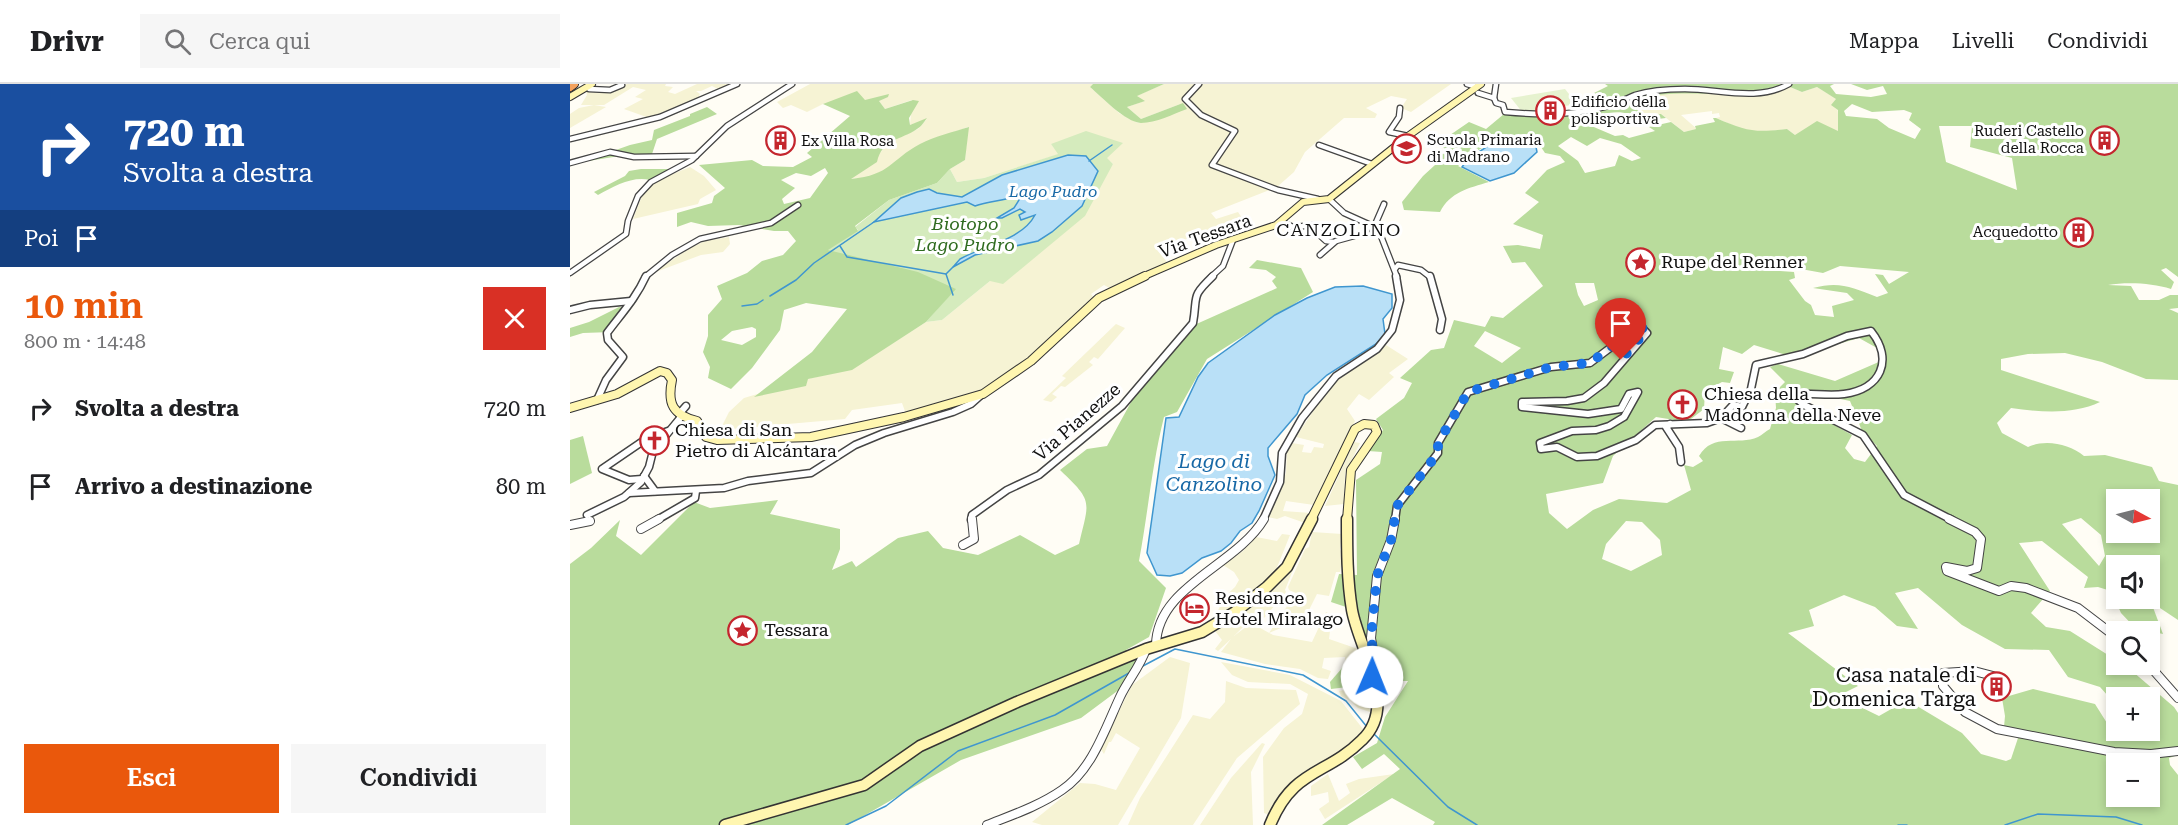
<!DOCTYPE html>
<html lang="it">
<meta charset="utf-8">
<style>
body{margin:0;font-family:"Roboto Serif",serif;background:#f6f6f6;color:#202124;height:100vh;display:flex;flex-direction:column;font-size:22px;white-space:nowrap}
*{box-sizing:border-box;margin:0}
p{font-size:20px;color:#757577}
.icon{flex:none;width:33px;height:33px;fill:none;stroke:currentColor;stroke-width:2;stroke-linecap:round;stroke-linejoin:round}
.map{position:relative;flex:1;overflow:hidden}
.drawer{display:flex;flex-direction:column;background:#fff;width:570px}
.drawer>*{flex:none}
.top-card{background:#1a4fa0;color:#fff;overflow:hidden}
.needle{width:39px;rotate:97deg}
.controls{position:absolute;left:1536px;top:405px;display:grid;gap:12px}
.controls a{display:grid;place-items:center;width:54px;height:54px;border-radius:0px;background:#fff;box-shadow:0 3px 9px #0003;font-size:30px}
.pin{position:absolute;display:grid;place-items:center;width:51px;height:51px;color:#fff;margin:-62px -26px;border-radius:50% 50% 50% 0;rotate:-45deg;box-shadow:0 0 6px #0007}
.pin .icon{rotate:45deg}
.me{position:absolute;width:66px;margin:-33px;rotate:1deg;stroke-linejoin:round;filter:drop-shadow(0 0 4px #0008)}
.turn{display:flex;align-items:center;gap:21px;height:126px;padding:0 24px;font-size:27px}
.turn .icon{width:78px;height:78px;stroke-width:2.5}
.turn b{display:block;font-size:42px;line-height:51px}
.then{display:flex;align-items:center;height:57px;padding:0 24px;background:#0003;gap:12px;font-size:22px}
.round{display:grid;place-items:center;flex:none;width:63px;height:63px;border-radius:0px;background:#f6f6f6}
.head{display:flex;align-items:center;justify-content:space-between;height:102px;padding:0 24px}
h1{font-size:36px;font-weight:600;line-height:45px;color:#ea580c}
.button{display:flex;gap:12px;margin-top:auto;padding:12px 24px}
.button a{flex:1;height:69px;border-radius:0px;background:#ea580c;color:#fff;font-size:24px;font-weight:600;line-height:69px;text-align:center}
.button a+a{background:#f6f6f6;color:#202124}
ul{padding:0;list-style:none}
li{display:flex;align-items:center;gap:18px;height:78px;padding:0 24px}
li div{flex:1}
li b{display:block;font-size:22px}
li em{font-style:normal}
header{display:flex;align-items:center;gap:36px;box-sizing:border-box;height:84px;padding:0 30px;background:#fff;border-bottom:2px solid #e0e0e0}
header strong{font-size:28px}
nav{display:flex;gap:33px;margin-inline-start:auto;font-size:21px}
.search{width:420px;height:54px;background:#f6f6f6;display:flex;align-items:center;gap:15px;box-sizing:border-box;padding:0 21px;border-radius:0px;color:#757577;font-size:22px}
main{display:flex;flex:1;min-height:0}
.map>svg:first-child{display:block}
</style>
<header>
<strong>Drivr</strong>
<div class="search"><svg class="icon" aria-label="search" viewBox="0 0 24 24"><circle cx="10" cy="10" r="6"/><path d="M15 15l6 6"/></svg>Cerca qui</div>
<nav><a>Mappa</a><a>Livelli</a><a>Condividi</a></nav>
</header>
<main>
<section class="drawer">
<div class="top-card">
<div class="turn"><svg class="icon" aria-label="right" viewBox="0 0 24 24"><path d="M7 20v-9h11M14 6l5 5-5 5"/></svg><div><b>720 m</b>Svolta a destra</div></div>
<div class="then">Poi<svg class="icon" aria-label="arrive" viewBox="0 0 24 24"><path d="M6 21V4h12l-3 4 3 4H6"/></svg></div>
</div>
<div class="head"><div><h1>10 min</h1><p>800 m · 14:48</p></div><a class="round" style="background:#d93025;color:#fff"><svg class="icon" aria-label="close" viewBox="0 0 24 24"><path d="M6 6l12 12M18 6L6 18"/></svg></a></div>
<ul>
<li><svg class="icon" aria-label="right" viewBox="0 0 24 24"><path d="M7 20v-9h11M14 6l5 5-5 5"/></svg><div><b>Svolta a destra</b></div><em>720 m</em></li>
<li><svg class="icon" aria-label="arrive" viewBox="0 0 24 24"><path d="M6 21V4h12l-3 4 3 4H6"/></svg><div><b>Arrivo a destinazione</b></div><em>80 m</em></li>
</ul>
<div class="button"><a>Esci</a><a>Condividi</a></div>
</section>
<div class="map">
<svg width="1608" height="741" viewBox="0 0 1608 741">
<rect width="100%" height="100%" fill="#fffdf5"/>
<g fill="#f6f3d4">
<path d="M57,0H96L95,2L103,3L98,8L105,10L127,0H165L150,6L142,2L131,7H126L130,10L127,16L82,35L54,25L73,15L65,13L76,6L63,3L34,21H11L17,11L16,8L20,6L41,7Z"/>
<path d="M240,0H523L520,3L549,29L568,39L613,19L571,35L557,23L574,17L566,12L594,0H881L841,28L831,24L837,15L821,12L796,24L807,30L805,34H774L735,68L724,88L707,103L641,129L646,135L668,128L672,134L587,166L597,178L541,205L534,201L521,210L525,215L470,265L412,308L336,330L332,319L282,326L275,335L150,346L159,328L174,314L237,295L282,285L356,238L372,236L420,197L543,80L537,75L481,60L489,70L414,94L387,98L380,85L395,76L398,43L349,61L322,83L301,93L280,95L309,70L320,57L348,45L356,36L340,41L342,16L315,25L308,16L253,20L237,28L221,21L213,24L207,18Z"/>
<path d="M1220,3L1232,8L1247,3L1267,15L1269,47L1225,51L1217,45L1194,48L1176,47L1146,34L1150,33L1149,29L1142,30V27L1111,31L1127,45L1114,48L1091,30L1074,31L1057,17L1083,6L1200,9Z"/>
<path d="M24,21L36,23L0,44V30L9,24Z"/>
<path d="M120,83L134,92L146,106L130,115L128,120L63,135L74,107L88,96Z"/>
<path d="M159,153L160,160L153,168L131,171L83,189L120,164L135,157Z"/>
<path d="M546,240L555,244L528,275L524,273L519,278L523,281L495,303L491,302L482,310L487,313L481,318L473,316L496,294L492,292Z"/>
<path d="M816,261L838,275L819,289L824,293L799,316L789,310L777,325L785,337L744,421L716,417L713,427L741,429L735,439L715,432L707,435L697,433L716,389L717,366L722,359L734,361L732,368L741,369L744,363L753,364L754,360L726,353L760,302Z"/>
<path d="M784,358L790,359L775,390L774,420L755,422Z"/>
<path d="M742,448L772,450L770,466L774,468L770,488H766L759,512L747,510L735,534L699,549L726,509L719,506L718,503L735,465L739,463Z"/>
<path d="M712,450L720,451L706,486L695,498L654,531L645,533L652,518L651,516L665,503L669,496L664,488L653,481L673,467L686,453L707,457Z"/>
<path d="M727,476L715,506L716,508L694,534L679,537L664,552L681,539L703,551L742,558L756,528L762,531L759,555L788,565L791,577L776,580L775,573L754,574L752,584L761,587L758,595L748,594L730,585L695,580L651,568L661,555L648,567L645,565L652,556L645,547L677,526L703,504Z"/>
<path d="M600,573L620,579L611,634L548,741H472L462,738L510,699L525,700L546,706L570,664L546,649L541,658H539L534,670L530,664L537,645H540L562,601Z"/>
<path d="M651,578L720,591L771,617L793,645L789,655L774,667L744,683L713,708L699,731L694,729L693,673L714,644L732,630L738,610L720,600L678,598L662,591Z"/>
<path d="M656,597L676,604L726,606L730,620L667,674L623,741H558L570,714L623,631L640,635L655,618Z"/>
<path d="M798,602L799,610H794V617L799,618L800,628L788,624L781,617L771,612L769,607Z"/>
<path d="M692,659L695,660L681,688L683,741H630L661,694Z"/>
<path d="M758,690L769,717L780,709L776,700L789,695L824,690L755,735L749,725L759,718L758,708L741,712V702Z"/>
</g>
<path fill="#d5ebbd" d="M516,47L553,59L537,74L543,80L515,132L433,200L420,197L372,236L356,238L385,205L257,166L288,146L285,143L319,116L367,99L380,85L387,98L414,94L488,70L481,60Z"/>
<g fill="#b9dc9c" fill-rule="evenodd">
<path d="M523,0H594L567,12L575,17L557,23L571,35L613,19L617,25C603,30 586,39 571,39C555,38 532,13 520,3Z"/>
<path d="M1035,0H1264L1260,2L1266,10L1301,13L1317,10L1313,2L1297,6L1281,0H1608V193L1596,184L1591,186L1604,198L1601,205C1582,199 1557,198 1538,201L1561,202L1569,216H1589L1600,211H1608V224L1599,225L1608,229V296L1576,295L1532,278L1495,269L1458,270L1431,275V286L1530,318C1503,331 1470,328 1441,324L1427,339L1432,349L1458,363C1476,355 1499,360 1514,372L1535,371L1582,383L1589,397L1608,401V536L1581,518L1593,550L1575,546L1568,547L1551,529L1541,507L1528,503L1514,504L1518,493L1472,457L1449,459L1480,507L1461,529L1476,543L1500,547L1546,576V580L1555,581L1604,623L1608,629V671L1599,674L1600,681L1608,691V741H863L865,738L822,714L777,741H752L830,685L814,670L792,685L783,673L807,659L815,633L838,597H810L815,591L808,569L799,565L788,527L761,518L769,490L787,491L786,396L810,380L812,368L798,367L813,346L806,335L834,314L842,299L830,294L861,266L874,264L884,236L915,243L921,232L933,234L973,202L955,178L942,179L933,162L948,161L970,165L973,151L943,140L969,118L955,109L977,86L995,78L990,72L975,69L967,57C954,53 943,57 930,53L927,56L901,70L888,82L919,98C899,104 880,108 870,128L834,126L832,118L853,92L865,81L857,77L877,68L873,63L882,59L864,62L899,38L916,45L934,30H975L1031,25L1044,17L1024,9L1038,2ZM1220,3L1232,8L1247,3L1266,15L1261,21L1268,26V47L1247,37L1225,51L1217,45C1184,49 1176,47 1146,34H1143L1145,38L1125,42L1126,45L1114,48L1101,38L1079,43L1085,47L1059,54L1053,51L1045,52L1012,38C1033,30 1051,21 1071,37L1096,34L1091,30L1074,31L1057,18C1107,0 1167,19 1220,3ZM1282,20L1302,28L1334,26L1342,29L1339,36L1351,45L1345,55L1319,44L1307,35L1276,32L1274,27ZM1369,42H1402L1400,63L1442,74L1447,106L1376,78ZM1001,53L1017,62L1030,54L1051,60L1071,74L1062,77L1049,71L1045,82L1015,89L1008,77L988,62ZM1209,181L1253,189L1270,182L1339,188L1319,200L1313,191L1305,190L1318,209L1307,213C1282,203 1269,197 1243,204L1277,209L1284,216L1262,222L1264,233L1245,231L1241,221L1235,217L1219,196L1225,194L1224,188L1210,187ZM1005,199H1024L1028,216L1014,222L1008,211ZM915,247L951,264L932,279L904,262ZM1289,254L1307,264L1311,277L1265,297L1208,280L1200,283L1215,298L1205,308L1206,324L1200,345C1196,347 1192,351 1188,353C1168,362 1143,348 1129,372L1133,377L1123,383L1114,381L1121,406L1097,419L1049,415L1023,426L997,445L979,429L976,410L1033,399L1043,372L1086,333L1117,338L1134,325L1135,307L1152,298L1160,299L1164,288L1149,285L1153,263L1172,270L1184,261L1223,273ZM1228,306L1280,317L1292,347L1307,362L1295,378L1284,375L1275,364L1282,351L1232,323L1220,311ZM1546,416H1580V448H1546ZM1511,434L1531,451L1535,472L1529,482L1492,440ZM1056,437L1072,438L1090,456L1092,471L1061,487L1032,475L1036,460ZM1546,482H1580V514H1546ZM1348,504L1392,541L1435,565L1479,566L1498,593L1530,603L1546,621V614H1580V646L1542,647L1525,620L1463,605L1432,614L1435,632L1434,643L1450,648L1441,675L1436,677L1411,670L1392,649L1337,616L1309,632L1268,612L1288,602L1218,549L1244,542L1239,526L1274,511L1305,523L1327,542L1348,545L1325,509ZM1546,680H1580V712H1546Z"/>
<path d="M287,7L295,16L319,10L318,13L309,17L315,25L343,16L349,17L339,34L340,41L357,34C354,38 351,43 347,45C331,56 312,55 307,78L281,95C321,91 320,76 350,60C365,52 383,48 399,43L395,76L380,85L367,99L319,116L285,142L288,147L258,166L348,188L386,205L356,238L282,286L238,295L236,302L184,313L242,268L277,225L236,219L214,226L210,246L182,284L161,305L138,294L140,283L133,268L138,252V231L152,215L147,202L177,189L192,177L213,171L226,157L218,147H204L169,141L138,142L121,138L107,143V129L142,119L144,112L155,104L129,81L182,76L193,82L223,83L242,73L237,69L280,32L253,20ZM255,84L258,89L240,114L214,120L212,115L225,104L211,96L226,89L241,92ZM182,243L186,245V253L172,261L151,256L162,247Z"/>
<path d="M137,23L147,30L87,55L82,70H62L12,78L60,61L82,56L84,46L120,32V30Z"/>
<path d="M71,85H100L80,96C62,92 45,102 28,111L24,108L55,92L59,87Z"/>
<path d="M687,176L731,184L743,208L637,275L607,328L594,333C582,380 578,429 569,477L596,504L579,553L556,566L568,579L550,605L511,634L391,676L278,741H0V480L21,464L50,436L46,452L71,471L124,418L140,424L208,416L200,430L270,445V465L262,486L282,477L286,483L328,454L358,447L373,464L408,471L450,451L485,471L509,460C519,417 524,418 490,386L517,365L537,362L566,309L622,242L707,204L702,197L706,193L696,186L679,184Z"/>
<path d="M49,223L61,225L42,248L13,249L0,253V244L19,238Z"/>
<path d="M13,352L22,389L0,400V356Z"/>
<path d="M793,579L794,601L761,605L760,598L773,583Z"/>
</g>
<path fill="#e6f2cf" d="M995,5L1007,20L953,29L941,14Z"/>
<g fill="#b9e0f7" stroke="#3f96cf" stroke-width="1.5">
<path d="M930,54L936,56L965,58L967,68L944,89L920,97L892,83L898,75Z"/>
<path d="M498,71L516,72L528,87L512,122L482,148L468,157L405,171L383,183L390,175C413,162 452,156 465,131L451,136L449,131L455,128L450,125L432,134H427L444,124L449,116L447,112C433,117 419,117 405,122L397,118L304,138L331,114L347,108L359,105L367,109L392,113L432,91Z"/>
<path d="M793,202L822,210V224L813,235L815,250L806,260L757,291L735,311L727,330L698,364V372L705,391L689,427L682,439L670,447L661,459L651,467L632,474L612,489L600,492L587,491L577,469L596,334L609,333L628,293L638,279L705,231L737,214L765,203Z"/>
</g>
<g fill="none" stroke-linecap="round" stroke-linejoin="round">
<g stroke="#3f96cf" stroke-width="1.5">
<path d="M519,77L542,61"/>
<path d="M270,162L277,173L376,190"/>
<path d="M383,183L376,190L383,211"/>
<path d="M200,212L226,196L244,179L304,138"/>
<path d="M172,222L187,220L193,216"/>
<path d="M571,583L605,565L733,591L776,617L797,643"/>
<path d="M803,649L878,723L907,741"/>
<path d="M276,741L316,722L388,667L485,631L559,589"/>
<path d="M1328,741H1337"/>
<path d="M1435,741L1468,730L1546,733L1572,741"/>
</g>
<defs>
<g id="street-far2">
<path d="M629,0L615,15L631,31L665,47L642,81L708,106L748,115"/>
<path d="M897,0L907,3"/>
<path d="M926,0L924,14L926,19L933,21L935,28C968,31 1003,32 1035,23C1046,20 1055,15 1065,11C1081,6 1099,5 1115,5C1150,5 1187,18 1219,0"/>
<path d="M19,5L40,6L52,1"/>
<path d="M908,9L924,14"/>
<path d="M830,24L829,33L819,48L838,52"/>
<path d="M0,55L90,33L167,0"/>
<path d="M749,61L802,80"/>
<path d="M0,79L40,68L64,73L126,72"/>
<path d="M759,115L774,129L805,143L809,147L827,193"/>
<path d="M712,138L723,143L746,141L749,147L746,148L756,157L764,158"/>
<path d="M804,143L814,120"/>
<path d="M750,171L766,157L795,149L800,141"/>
<path d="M825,185L828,181L851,186L860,193"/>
<path d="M0,189L56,150L58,137L68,112L81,98L122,76L157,42L222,0"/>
<path d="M75,193L102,171L130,155L201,139L228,121"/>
<path d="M641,193L653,182L663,156"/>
</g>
<g id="street-far1">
<path d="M860,192L872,235L870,246"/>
<path d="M0,226L20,221L61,217"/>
<path d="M27,316L36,296L53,273L38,256L37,249C52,229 66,214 76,192"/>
<path d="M109,330L116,322"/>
<path d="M1151,334L1171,344"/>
<path d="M1100,340L1096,343L1109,363L1111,378"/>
<path d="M74,392L85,407"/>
<path d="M72,395L59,396L32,385L76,355L98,347"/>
<path d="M59,409L154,404L178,397L241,389L285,361L314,349L383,328L401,320L410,312"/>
<path d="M17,431L54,413L71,398L79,383L83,367L111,333"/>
<path d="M87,436L125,414L126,407"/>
<path d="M401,436L402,431L437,406L469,391L552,322L623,239C628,211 620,214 643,192"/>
<path d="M693,436L710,398L712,369L732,334L766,292L807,265L822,246L830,216L826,192"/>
<path d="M825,436L827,422L868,369V359L898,308L981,283L1020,279L1064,246L1072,244L1077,249L1034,299L1014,314L997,317L952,318V323L1018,330L1051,325L1059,310L1068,308L1054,333L1039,342L1026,346L1002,347L970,359L971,365L987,363L1007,373L1027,372L1066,356L1085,341L1137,339L1151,334L1163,321L1172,323L1181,305L1186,281L1233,270L1277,252L1301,247C1324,276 1311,305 1274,310C1258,312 1243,309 1227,310V315L1234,321L1293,351L1334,411L1382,436"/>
</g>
<g id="street">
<path d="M1379,435L1405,448L1411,455L1407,484L1397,487L1376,483L1377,487L1429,507L1441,502L1456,504L1508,524L1546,553"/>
<path d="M0,441L20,437"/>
<path d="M71,445L89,435"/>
<path d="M393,461L404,455L402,435"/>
<path d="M586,561C587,502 666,482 694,435"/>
<path d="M1578,580L1608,614"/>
<path d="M1423,592L1404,587L1373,589V602L1395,628L1427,645L1544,668L1581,670L1608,667"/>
<path d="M803,593L807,591L801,554L807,492L821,456L825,435"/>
<path d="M417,741C442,731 469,722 492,706C522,686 535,645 550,613C558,596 570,583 576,565"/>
</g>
<g id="secondary-far2">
<path d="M0,13L22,0"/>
<path d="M572,193L646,161L706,141L733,118L759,115L838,52L911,0"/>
</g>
<g id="secondary-far1">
<path d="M0,324L47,310L90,287L97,289L102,296C97,320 103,331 127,337L136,353L147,356L241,353L334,333L413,310L461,277L529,214L575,192"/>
<path d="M741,436L785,345L794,340L804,341L807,348L781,386L777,436"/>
</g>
<g id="secondary">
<path d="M155,741L294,701L350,662L447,618L576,565L632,548L665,528L697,503L717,483L742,435"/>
<path d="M700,741C723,684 756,692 792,656C829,621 789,566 782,526C777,496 777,465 777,435"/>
</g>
<path id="highway" d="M0,3L4,0"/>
</defs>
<use href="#street-far2" stroke="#444" stroke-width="7"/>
<use href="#street-far1" stroke="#444" stroke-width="9"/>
<use href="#street" stroke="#444" stroke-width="10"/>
<use href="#secondary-far2" stroke="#333" stroke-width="8"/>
<use href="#secondary-far1" stroke="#333" stroke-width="10"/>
<use href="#secondary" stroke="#333" stroke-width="13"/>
<use href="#highway" stroke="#222" stroke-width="10"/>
<use href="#street-far2" stroke="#fff" stroke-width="4.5"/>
<use href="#street-far1" stroke="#fff" stroke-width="6"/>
<use href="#street" stroke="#fff" stroke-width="8"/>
<use href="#secondary-far2" stroke="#fff6b0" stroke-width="6"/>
<use href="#secondary-far1" stroke="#fff6b0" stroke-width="8"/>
<use href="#secondary" stroke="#fff6b0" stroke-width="10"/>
<use href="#highway" stroke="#f5a25d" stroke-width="8"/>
</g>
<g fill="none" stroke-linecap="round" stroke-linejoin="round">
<path stroke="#1a73e8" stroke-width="10" stroke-dasharray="0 18" d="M802,593L807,591L801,554L807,492L821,456L827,422L868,369V359L898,308L981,283L1020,279L1064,246L1072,244L1077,246L1051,276"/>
</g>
<defs>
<symbol id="building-ring" viewBox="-11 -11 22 22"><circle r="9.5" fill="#fff" stroke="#c4262e" stroke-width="1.5"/><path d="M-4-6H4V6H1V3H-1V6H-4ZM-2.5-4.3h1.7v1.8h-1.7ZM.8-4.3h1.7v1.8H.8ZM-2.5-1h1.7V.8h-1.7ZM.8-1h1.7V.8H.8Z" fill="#c4262e"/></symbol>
<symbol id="school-ring" viewBox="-11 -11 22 22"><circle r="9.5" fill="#fff" stroke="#c4262e" stroke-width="1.5"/><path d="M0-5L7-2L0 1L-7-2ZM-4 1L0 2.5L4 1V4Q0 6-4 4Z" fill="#c4262e"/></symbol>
<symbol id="sight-ring" viewBox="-11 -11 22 22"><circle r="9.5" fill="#fff" stroke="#c4262e" stroke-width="1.5"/><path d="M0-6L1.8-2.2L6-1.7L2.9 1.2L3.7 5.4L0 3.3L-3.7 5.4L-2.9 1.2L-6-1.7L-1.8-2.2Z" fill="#c4262e"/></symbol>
<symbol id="church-ring" viewBox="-11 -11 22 22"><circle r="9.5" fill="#fff" stroke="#c4262e" stroke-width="1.5"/><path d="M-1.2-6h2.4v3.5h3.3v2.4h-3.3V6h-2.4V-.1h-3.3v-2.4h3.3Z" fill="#c4262e"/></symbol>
<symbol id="hotel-ring" viewBox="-11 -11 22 22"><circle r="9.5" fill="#fff" stroke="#c4262e" stroke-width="1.5"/><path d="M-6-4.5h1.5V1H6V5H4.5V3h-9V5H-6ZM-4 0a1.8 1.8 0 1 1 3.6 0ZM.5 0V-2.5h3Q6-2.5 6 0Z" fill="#c4262e"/></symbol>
</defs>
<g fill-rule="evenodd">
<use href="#building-ring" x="964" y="10" width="33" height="33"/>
<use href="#building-ring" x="1518" y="40" width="33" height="33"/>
<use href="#building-ring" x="194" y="40" width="33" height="33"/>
<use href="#school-ring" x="820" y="48" width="33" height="33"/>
<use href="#building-ring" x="1492" y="132" width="33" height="33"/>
<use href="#sight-ring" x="1054" y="162" width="33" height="33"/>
<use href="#church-ring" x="1096" y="304" width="33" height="33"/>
<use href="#church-ring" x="68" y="340" width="33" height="33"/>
<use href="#hotel-ring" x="608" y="508" width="33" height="33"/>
<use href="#sight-ring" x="156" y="530" width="33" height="33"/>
<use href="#building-ring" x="1410" y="586" width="33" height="33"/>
</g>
<g text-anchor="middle" stroke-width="6" stroke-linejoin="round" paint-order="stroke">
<g font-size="15" fill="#111" stroke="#fff" text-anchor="start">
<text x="1001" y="23">Edificio della<tspan x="1001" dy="17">polisportiva</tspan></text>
<text x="1514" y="52" text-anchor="end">Ruderi Castello<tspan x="1514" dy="17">della Rocca</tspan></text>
<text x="857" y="61">Scuola Primaria<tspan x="857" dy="17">di Madrano</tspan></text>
<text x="231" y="62">Ex Villa Rosa</text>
<text x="1488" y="153" text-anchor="end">Acquedotto</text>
</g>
<g font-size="16" font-style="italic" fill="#1768a6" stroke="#fff">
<text x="483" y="113">Lago Pudro</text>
</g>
<g font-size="18" font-style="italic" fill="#2f6b1f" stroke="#fff">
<text x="395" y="146">Biotopo<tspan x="395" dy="21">Lago Pudro</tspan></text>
</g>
<g font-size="18" letter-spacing="1.5" fill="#111" stroke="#fff">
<text x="769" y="152">CANZOLINO</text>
</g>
<g font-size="18" fill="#111" stroke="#fff">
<text transform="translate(635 152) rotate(-20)" y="6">Via Tessara</text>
<text transform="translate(507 338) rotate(-41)" y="6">Via Pianezze</text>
</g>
<g font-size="18" fill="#111" stroke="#fff" text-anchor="start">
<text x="1091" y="184">Rupe del Renner</text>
<text x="1134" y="316">Chiesa della<tspan x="1134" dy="21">Madonna della Neve</tspan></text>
<text x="105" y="352">Chiesa di San<tspan x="105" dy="21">Pietro di Alcántara</tspan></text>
<text x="645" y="520">Residence<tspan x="645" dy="21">Hotel Miralago</tspan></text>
<text x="194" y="552">Tessara</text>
</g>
<g font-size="20" font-style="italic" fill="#1768a6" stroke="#fff">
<text x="644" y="384">Lago di<tspan x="644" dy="23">Canzolino</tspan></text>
</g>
<g font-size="21" fill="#111" stroke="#fff" text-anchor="end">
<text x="1406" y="598">Casa natale di<tspan x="1406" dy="24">Domenica Targa</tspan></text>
</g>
</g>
</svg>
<div class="controls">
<a><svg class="needle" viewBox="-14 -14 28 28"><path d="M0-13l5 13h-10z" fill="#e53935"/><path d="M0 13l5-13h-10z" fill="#757577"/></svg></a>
<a><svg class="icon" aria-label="sound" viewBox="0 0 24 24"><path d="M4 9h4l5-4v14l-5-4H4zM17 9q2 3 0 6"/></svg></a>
<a><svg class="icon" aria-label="search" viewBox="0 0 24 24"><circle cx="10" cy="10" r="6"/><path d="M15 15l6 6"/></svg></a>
<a>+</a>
<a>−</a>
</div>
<div class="pin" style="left:1051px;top:276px;background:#d93025"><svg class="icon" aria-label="arrive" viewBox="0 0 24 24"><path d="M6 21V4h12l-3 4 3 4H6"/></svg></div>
<svg class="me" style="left:802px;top:593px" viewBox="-20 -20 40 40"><circle r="19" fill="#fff"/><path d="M0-13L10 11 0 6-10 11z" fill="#1a73e8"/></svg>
</div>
</main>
